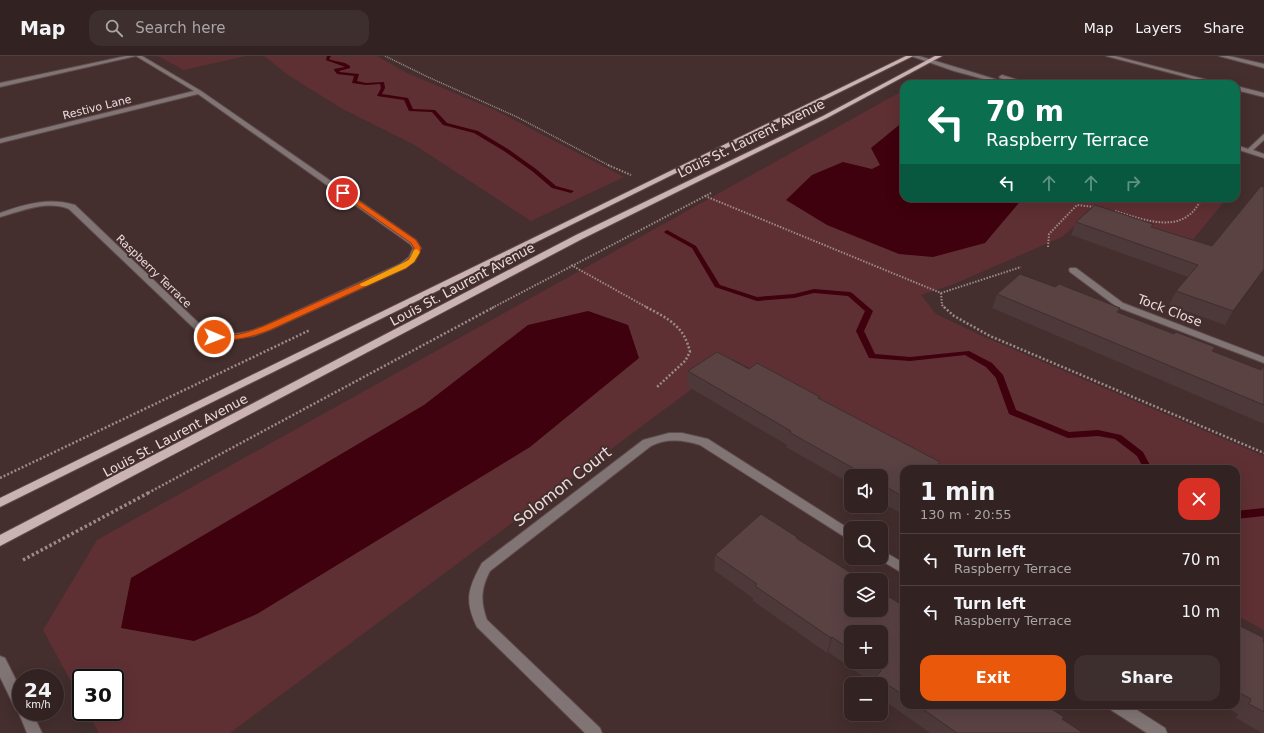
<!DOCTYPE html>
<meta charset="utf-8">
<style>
body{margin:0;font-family:"DejaVu Sans",sans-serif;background:#3e2f2f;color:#f1f3f6;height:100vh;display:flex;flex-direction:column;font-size:15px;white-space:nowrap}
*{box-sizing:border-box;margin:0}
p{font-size:13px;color:#a9a4a5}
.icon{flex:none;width:22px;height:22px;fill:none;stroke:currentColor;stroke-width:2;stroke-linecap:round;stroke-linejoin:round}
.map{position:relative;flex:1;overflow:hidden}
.panel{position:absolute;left:900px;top:409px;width:340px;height:244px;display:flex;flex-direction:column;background:#322;border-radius:12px;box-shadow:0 4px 16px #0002,0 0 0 1px #4e3f40}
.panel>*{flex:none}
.guide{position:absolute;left:900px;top:24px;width:340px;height:122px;border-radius:12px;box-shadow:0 4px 16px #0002,0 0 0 1px #4e3f40;background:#0b6e4f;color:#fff;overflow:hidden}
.buttons{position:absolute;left:844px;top:413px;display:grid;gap:8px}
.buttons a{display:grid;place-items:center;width:44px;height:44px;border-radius:8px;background:#322;box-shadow:0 4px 16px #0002,0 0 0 1px #4e3f40;font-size:20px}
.speed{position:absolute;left:12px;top:613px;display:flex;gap:8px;font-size:20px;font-weight:700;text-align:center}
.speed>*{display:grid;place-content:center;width:52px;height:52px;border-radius:50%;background:#322;box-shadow:0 4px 16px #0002,0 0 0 1px #4e3f40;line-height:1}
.speed small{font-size:10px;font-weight:400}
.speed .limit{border:2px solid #111;border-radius:6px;background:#fff;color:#111}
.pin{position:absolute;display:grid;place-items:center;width:34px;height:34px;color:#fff;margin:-17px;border:2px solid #fff;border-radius:50%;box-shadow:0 1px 4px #0007}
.me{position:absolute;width:44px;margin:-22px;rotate:91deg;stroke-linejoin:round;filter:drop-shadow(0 0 3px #0008)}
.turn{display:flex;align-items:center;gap:14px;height:84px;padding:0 20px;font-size:18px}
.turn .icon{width:52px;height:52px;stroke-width:2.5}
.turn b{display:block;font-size:28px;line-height:34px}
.lanes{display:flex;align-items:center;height:38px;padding:0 20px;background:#0003;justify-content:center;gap:20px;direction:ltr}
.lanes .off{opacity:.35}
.round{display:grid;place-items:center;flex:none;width:42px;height:42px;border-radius:12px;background:#3e2f2f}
.headline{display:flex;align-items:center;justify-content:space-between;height:68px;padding:0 20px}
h1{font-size:24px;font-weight:700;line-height:30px}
.button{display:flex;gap:8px;margin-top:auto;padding:8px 20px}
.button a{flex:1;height:46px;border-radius:12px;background:#ea580c;color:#fff;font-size:16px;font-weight:700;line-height:46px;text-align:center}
.button a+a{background:#3e2f2f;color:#f1f3f6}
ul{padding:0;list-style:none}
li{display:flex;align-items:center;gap:12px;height:52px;padding:0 20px;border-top:1px solid #4e3f40}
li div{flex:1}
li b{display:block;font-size:15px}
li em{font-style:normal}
header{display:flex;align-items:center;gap:24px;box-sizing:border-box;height:56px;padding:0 20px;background:#322;border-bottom:1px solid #4e3f40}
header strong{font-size:19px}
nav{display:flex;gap:22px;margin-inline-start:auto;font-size:14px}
.search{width:280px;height:36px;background:#3e2f2f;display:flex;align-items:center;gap:10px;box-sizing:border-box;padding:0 14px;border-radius:12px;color:#a9a4a5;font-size:15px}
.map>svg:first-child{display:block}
</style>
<header>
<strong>Map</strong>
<div class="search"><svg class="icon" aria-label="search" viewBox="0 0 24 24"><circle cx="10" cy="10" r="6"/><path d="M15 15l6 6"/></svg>Search here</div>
<nav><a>Map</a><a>Layers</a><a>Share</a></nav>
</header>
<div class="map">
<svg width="1264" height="677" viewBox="0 0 1264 677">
<rect width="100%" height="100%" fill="#442e2e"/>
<g fill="#5f3033">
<path d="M158,0H246L184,14Z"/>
<path d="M264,0H377L407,17L497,55L624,121L531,165L413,88L341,52L288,19Z"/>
<path d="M904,34V142H1227L1191,186L1094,153L1062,181L954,228L921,239L936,258L982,280L1264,400V574L1236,559V413H949L732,303L230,677H99L87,656H115V622H81V644L43,574L97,484Z"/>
</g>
<g fill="#3e010d">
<path d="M904,65V142H1023L985,187L933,201L899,198L827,169L786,144L812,119L843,106L872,113L880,109L871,92Z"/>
<path d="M588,255L628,269L639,302L530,391L257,558L194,585L121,572L131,522L424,349L528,269Z"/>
</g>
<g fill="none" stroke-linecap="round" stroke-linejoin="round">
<g fill="#3e010d" fill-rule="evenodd">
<path d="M327,0H331L329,3L331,4L345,7L350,10V12L339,15L340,16L359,18L357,25L366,27L384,26L385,32L382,38L408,42L413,53L435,54L447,67L478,75L508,93L536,113L556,130L574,135L571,137L552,132L532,115L504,95L474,77L443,69L432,56L409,55L404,44L377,40L381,32L380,28L366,29L352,27L354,20L337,18L334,14V13L345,11L326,4Z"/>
<path d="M667,174L696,190L720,229L757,241L794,238L814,233L850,236L852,237L873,255L864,275L875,298L910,301L969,295L992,307L1003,319L1016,354L1069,376L1098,374L1121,379L1143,396L1152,413H1144L1137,400L1115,383L1098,380L1068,382L1009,358L996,322L986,311L965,299L910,305L869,302L856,275L865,255L848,240L814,237L794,242L757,245L715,231L692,192L665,177L664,176Z"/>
<path d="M1264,452V460L1236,463V455Z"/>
</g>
<defs>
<g id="minor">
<path d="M126,0H142L201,35L416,184L421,192L415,205L406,212L270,274L254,280L228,284L200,278L69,153C45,144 23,155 0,161V157C25,148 49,141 75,149L206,274C227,281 244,278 264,270L400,208L409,201L413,192L410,188L198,38L0,87V83L194,35L136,0L0,31V27Z"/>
<path d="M911,0H919L1011,28H1002L954,15Z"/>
<path d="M1106,0H1115L1223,28H1213Z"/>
<path d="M1219,0H1229L1264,8V12Z"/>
<path d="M1002,19L1027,27L1028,28H1019L1000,22L999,21Z"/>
<path d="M1236,30L1264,37V41L1236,34Z"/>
<path d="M1264,78V84L1253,94L1264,98V102L1236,93V89L1248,93Z"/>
<path d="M1070,212H1076L1123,247L1264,301V307L1117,251L1070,216L1069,214Z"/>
<path d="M669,377H682L708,383L851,474V485L700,389C683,384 667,382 651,390L490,515C481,532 480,545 487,564L600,672L602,677H585L477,571C464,545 468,532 482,507L643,384Z"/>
<path d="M881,494L904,507V518L877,502H881Z"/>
<path d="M0,600L5,602L21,634V656H32L42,677H27L18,655L16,654L0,621Z"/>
<path d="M1109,649H1129L1165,672L1167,677H1147L1111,654Z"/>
</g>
<g id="major">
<path d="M906,0H913L0,451V442Z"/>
<path d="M935,0H942L827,62L582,183L0,490V479L576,179L823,60Z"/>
</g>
</defs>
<use href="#minor" stroke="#5f4a4a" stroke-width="2"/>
<use href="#major" stroke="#5f4a4a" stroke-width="2"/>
<path stroke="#9d8b8b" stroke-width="1.5" stroke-dasharray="1 1" stroke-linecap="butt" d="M385,0L428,21L517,61L610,110"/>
<g stroke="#9d8b8b" stroke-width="2" stroke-dasharray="1.5 1.5" stroke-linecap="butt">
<path d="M608,109L631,119"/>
<path d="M705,140L941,237L1021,211"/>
<path d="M1115,155C1136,161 1169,175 1189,159C1195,155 1198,148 1203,142"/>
<path d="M1048,191L1049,178L1077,149L1095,151"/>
<path d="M571,209L648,252"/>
<path d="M941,237L942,249L945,252"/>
<path d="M492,252L711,137"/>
</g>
<g stroke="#9d8b8b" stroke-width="2.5" stroke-dasharray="2 2" stroke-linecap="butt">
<path d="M646,251C669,263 684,270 690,296L685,305L657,331"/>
<path d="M944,251L954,260L990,280L1264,397"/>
<path d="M0,422L310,274"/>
<path d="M148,437L494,251"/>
</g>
<path stroke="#9d8b8b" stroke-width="3.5" stroke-dasharray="2.5 2.5" stroke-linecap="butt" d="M23,504L150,436"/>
<use href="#minor" fill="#807474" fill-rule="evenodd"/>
<use href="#major" fill="#cbb3b3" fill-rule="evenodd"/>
</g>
<g fill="#4d393a" fill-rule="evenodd">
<path d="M1264,131V216L1225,269L1169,249L1176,235L1188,221L1071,179L1076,166L1152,171L1212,190Z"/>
<path d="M1055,231L1120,252L1118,256L1174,278L1215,291L1213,295L1261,314L1264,310V368L992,252L997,238Z"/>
<path d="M749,313L819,343L904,413V459L881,446V420H851V428L786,391L787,389L687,330L688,315Z"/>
<path d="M797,483L904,550V649H1045L1062,663L1083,677H930L881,642V628H874L828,596L827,597L753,545V542L714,514L715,499ZM851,576L881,606H851Z"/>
<path d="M1236,568L1264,587V677H1262L1236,662L1238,658L1222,649H1236Z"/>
</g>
<g fill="#3f2e2f">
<path d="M1264,213L1263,217L1225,269L1233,255Z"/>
<path d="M832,581L828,596L827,597L831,582Z"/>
</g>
<g fill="#5a4243" stroke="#3f2e2f">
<path d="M1261,130L1264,131V213L1233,255L1176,235L1198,209L1076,166L1095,149L1153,168L1151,171L1212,190Z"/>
<path d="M1020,218L1055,231L1059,228L1120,252L1117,256L1174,278L1176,276L1215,291L1212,295L1261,314L1264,310V349L997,238Z"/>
<path d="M717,296L749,313L757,307L820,341L818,342L940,406L938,408L947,413H904V441L881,428V420H867L789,376L791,375L688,315Z"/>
<path d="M761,458L797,481L796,482L862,524H851V554H881V536L904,550V640L876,620L881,615L868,606H881V576H851V594L832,581L831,582L755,530L757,528L715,499Z"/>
<path d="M1236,568L1264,582L1263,586L1264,587V656L1249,648L1251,643L1236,635Z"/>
<path d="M917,649H1045L1064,661L1062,663L1083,677H957Z"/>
</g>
<path fill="#ea580c" stroke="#983908" d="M341,136H346L416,184L421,192C419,202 414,206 406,212L270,274C252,281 231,287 211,282L210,281L211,279C218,277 224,279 230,279C242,279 253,274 264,270L400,209C408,204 412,201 414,192L411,187L341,138Z"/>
<path fill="#f59e0b" d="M417,193L420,196L414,206L406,212L366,230H361L360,228L409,204L414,194Z"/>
<g text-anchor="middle" stroke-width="4" stroke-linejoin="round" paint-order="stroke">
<g font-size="11" fill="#ebdcdc" stroke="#442e2e">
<text transform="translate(97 51) rotate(-14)" y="4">Restivo Lane</text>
<text transform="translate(154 215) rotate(44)" y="4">Raspberry Terrace</text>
</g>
<g font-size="13" fill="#ebdcdc" stroke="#442e2e">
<text transform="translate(751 82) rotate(-26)" y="5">Louis St. Laurent Avenue</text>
<text transform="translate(462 228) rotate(-28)" y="5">Louis St. Laurent Avenue</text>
<text transform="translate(1170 254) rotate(21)" y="5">Tock Close</text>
<text transform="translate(175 379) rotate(-28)" y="5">Louis St. Laurent Avenue</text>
</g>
<g font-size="16" fill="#ebdcdc" stroke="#442e2e">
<text transform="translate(562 430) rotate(-38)" y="6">Solomon Court</text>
</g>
</g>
</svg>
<div class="buttons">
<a><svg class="icon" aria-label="sound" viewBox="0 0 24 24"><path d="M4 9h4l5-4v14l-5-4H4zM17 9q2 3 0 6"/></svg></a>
<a><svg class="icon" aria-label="search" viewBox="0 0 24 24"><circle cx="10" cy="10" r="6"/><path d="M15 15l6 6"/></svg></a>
<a><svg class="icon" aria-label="layers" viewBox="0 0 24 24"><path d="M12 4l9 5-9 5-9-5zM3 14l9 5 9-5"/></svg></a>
<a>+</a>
<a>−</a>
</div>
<div class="speed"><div>24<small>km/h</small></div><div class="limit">30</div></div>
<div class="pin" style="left:343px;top:137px;background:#d93025"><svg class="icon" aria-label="arrive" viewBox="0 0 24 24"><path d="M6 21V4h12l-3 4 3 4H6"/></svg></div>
<svg class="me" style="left:214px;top:281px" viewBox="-20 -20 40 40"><circle r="17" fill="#ea580c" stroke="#fff" stroke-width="3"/><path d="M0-11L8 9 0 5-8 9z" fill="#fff"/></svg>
<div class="guide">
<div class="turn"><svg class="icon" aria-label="left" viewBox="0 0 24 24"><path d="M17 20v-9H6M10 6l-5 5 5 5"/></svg><div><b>70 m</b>Raspberry Terrace</div></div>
<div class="lanes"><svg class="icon" aria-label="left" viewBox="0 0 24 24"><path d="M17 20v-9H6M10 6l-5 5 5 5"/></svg><svg class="icon off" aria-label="ahead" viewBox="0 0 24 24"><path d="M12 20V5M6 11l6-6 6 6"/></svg><svg class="icon off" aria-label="ahead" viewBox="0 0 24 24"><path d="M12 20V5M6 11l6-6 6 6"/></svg><svg class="icon off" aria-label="right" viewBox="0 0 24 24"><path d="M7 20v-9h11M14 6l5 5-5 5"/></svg></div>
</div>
<section class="panel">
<div class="headline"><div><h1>1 min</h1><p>130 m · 20:55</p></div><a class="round" style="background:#d93025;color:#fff"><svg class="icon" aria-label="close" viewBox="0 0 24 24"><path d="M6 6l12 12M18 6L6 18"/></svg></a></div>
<ul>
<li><svg class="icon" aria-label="left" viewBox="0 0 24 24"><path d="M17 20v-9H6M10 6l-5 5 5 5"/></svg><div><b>Turn left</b><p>Raspberry Terrace</p></div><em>70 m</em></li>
<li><svg class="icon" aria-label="left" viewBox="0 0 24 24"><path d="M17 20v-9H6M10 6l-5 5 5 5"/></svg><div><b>Turn left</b><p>Raspberry Terrace</p></div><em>10 m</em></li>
</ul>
<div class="button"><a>Exit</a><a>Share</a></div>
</section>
</div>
